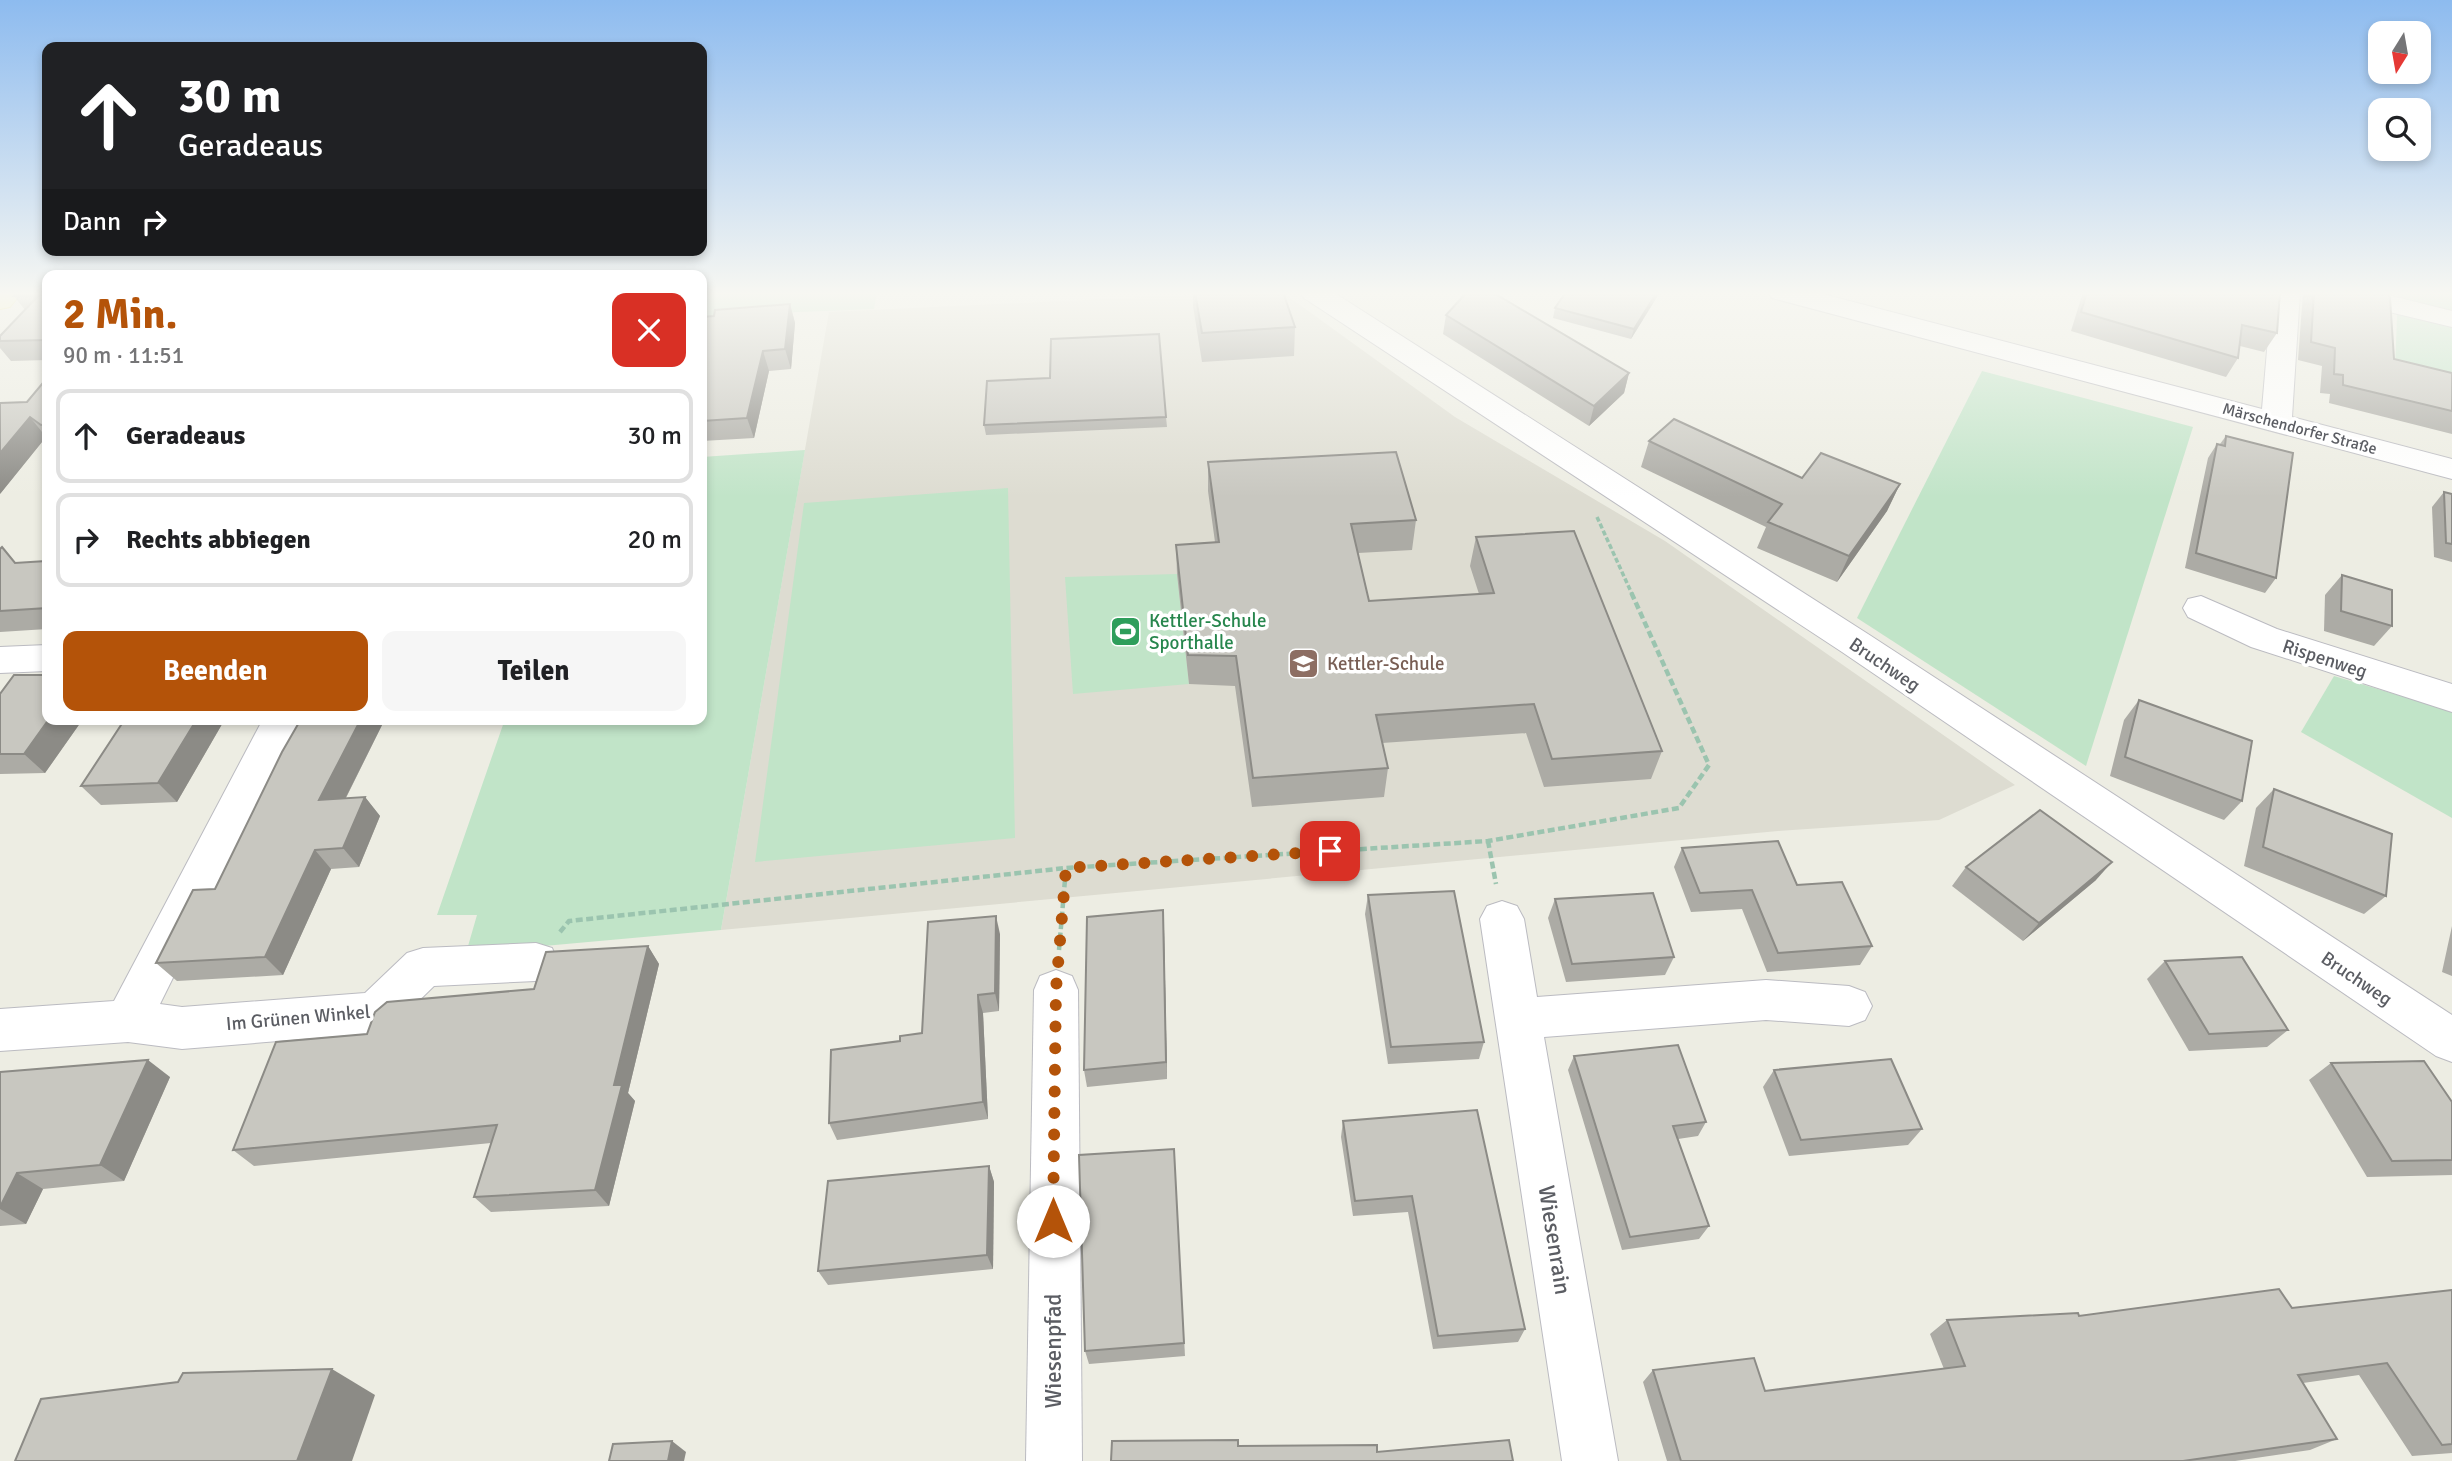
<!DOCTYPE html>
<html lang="de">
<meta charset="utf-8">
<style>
body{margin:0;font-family:Signika,sans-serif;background:#f6f6f6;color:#202124;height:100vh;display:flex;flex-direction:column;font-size:26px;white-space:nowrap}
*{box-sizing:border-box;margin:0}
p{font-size:23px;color:#757577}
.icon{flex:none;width:38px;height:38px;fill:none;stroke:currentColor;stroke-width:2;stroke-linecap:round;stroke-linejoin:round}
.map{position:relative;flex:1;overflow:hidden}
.panel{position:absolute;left:42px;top:270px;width:665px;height:455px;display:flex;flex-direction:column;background:#fff;border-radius:14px;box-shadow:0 4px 10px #0003}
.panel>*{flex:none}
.top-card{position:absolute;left:42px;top:42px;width:665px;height:214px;border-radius:14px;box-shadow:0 4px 10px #0003;background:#202124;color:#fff;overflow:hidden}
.needle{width:46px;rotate:191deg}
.fabs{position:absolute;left:2368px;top:21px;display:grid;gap:14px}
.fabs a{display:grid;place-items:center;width:63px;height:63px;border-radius:14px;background:#fff;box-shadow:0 4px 10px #0003;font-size:35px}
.pin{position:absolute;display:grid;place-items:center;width:60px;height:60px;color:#fff;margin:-30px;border-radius:14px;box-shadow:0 4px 10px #0006}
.me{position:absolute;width:77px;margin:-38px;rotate:0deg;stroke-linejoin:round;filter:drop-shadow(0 0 5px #0008)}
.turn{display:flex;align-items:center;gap:24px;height:147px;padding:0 21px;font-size:32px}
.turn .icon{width:91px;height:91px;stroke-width:2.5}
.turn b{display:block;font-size:49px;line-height:60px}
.then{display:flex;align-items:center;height:66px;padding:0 21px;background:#0003;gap:14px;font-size:26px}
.round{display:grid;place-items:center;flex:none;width:74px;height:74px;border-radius:14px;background:#f6f6f6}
.summary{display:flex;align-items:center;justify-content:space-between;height:119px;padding:0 21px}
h1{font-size:42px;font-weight:700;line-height:52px;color:#b45309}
.primary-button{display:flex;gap:14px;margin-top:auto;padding:14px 21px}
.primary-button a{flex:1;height:80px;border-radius:14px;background:#b45309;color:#fff;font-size:28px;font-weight:700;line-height:80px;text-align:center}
.primary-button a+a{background:#f6f6f6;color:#202124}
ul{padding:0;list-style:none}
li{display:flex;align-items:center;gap:21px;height:94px;margin:0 14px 10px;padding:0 7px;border:4px solid #e0e0e0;border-radius:14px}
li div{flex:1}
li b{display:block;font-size:26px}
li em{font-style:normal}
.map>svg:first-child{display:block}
</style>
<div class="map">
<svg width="2452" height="1461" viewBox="0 0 2452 1461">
<rect width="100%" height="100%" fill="#edede3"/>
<path fill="#dddcd1" d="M1251,292H1282L1455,417L1665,541L2015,785L1939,820L1778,831L721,930L829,312Z"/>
<g fill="#c1e4c8">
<path d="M709,292H877L874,309L703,316Z"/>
<path d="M2398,292H2452V383L2395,369Z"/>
<path d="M1982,371L2193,427L2086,766L1857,618Z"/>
<path d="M805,450L721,930L466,953L477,915H437L505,719H702V457Z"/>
<path d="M1008,488L1015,838L755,862L804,503Z"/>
<path d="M1177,574L1189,684L1073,694L1065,577Z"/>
<path d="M2334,676L2452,711V818L2301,732Z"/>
</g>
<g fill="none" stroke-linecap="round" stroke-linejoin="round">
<defs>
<g id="minor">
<path d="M1300,292H1333L1868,634L2452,1015V1062L2436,1056L1842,652L1304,298Z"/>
<path d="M1768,292H1815L2262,409L2272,292H2300L2292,417L2452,459V479L1772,298Z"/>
<path d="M2327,292H2376L2452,311V327L2331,298Z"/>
<path d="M2201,596L2277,629L2452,684V712L2251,647L2188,617L2183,608L2188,599Z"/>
<path d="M47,645V671L0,673V647Z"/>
<path d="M263,719H301L160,1004L182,1007L365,993L407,953L423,948L536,943L552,948L558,962L552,976L536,981L434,986L392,1027L376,1033L182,1049L128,1042L0,1051V1009L114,1001Z"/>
<path d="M1502,901L1517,906L1524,919L1537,997L1766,980L1849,986L1865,992L1872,1006L1865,1020L1849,1026L1766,1020L1544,1037L1618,1461H1562L1480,919L1487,906Z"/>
<path d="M1056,970L1072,976L1078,990L1082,1461H1026L1034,990L1040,976Z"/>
</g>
<path id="major" d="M0,292H22L10,307L0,309Z"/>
</defs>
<use href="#minor" stroke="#bbbbc1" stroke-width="2"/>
<use href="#major" stroke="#eade60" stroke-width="2"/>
<path stroke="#9bc4af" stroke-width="3.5" stroke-dasharray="5 2.5" stroke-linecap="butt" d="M1597,517L1632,594"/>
<g stroke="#9bc4af" stroke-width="4.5" stroke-dasharray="7 3.5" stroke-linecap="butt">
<path d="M1488,841L1496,884"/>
<path d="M560,932L569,921L1066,868L1488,841L1679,808L1709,765L1631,592"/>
<path d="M1059,950L1066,868"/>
</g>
<use href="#minor" fill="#fff" fill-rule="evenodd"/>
<use href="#major" fill="#f7faab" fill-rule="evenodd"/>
</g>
<g fill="#acaba5">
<path d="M47,292V360L11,361L0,348V336L25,310L14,296Z"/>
<path d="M1193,292H1283L1295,327L1294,356L1202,362L1193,306Z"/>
<path d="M1660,292L1631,339L1553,318L1555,308Z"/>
<path d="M2083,292H2280L2277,333L2264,352L2240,346L2238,358L2226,377L2071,331Z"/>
<path d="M2303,292L2387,293L2394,359L2452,373V434L2329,403L2330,394L2320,393L2322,366L2298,360Z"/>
<path d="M790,304L795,323L791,369L769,371L754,438L702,441V317Z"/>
<path d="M1446,315L1629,373L1624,393L1589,426L1443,334Z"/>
<path d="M47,378V437H46L0,494Z"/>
<path d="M1166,417L1167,427L986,435L984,425Z"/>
<path d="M2226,436L2276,578L2265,593L2185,568L2208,458L2217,444H2220Z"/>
<path d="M1649,441L1802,478L1900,484L1887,511L1837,582L1757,548L1766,527L1641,467Z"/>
<path d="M1208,462L1416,520L1412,550L1358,553L1369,601L1479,594L1470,566L1476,537L1662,751L1651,779L1544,787L1526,733L1382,743L1388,768L1384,797L1252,807L1235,686L1189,684L1177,574L1176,545L1215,542L1208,491Z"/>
<path d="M2444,492L2452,494V562L2434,557L2432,507Z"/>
<path d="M2,547L16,563L46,561L47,560V629L0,632V549Z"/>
<path d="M2342,575L2392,626L2374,646L2324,631L2325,595Z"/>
<path d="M0,694L47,719H83L45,773L0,774Z"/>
<path d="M2139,700L2242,801L2224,820L2110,776L2124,720Z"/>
<path d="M125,719H225L177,802L101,805L81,786Z"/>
<path d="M301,719H385L346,798L365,797L380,816L359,867L331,869L283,975L177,981L156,963L215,889Z"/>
<path d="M2274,789L2386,896L2364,914L2244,866L2256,808Z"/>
<path d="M1682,848L1797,885L1872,946L1860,965L1767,972L1742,909L1691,912L1674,867Z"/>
<path d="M1966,867L2096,880L2023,941L1952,886Z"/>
<path d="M1368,895L1484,1042L1479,1059L1388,1064L1365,914Z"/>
<path d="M1555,899L1674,957L1665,975L1566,982L1548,918Z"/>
<path d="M2452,926V976L2442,972Z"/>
<path d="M1164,929L1167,1079L1087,1087L1084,1070Z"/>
<path d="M1000,934L999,1011L983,1013L988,1119L837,1140L829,1123L900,1041L922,1033Z"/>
<path d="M648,946L659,964L628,1093L635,1101L609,1206L491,1212L474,1197L491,1143L254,1166L233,1150L367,1034L534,989Z"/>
<path d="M2165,961L2288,1030L2267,1047L2189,1051L2147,979Z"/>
<path d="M1574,1056L1706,1122L1698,1136L1678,1139L1709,1226L1699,1239L1622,1250L1568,1070Z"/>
<path d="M2331,1063L2452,1102V1175L2367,1177L2309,1080Z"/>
<path d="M1774,1070L1922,1129L1908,1145L1789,1156L1763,1087Z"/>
<path d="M0,1072L170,1077L124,1181L43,1189L26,1224L0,1226Z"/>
<path d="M1477,1110L1525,1329L1518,1342L1433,1349L1408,1212L1353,1216L1341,1137L1343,1121Z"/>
<path d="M1174,1149L1185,1356L1089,1364L1085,1351Z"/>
<path d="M989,1166L994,1182L993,1269L828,1285L818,1271Z"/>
<path d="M2452,1290V1453L2412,1456L2359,1375L2303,1383L2337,1439L2310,1450L2235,1461H1667L1643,1382L1653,1370L1765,1391L1944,1369L1930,1334L1947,1320L2292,1308Z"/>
</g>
<g fill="#8c8b86">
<path d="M1657,292H1660L1631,339L1634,329Z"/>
<path d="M790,304L795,323L791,369L785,349Z"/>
<path d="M763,351L769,371L754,438L747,418Z"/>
<path d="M1629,373L1624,393L1589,426L1594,406Z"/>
<path d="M30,417L46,437L0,494V453Z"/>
<path d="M1900,484L1887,511L1837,582L1849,556Z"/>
<path d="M49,719H83L45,773L24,754Z"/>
<path d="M197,719H225L177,802L158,783Z"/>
<path d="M361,719H385L335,819L319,800Z"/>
<path d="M365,797L380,816L359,867L343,848Z"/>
<path d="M315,850L331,869L283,975L265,957Z"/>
<path d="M2112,862L2096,880L2023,941L2039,923Z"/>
<path d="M1163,910L1164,929L1167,1079L1166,1062Z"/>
<path d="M996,916L1000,934L999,1011L995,993Z"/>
<path d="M648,946L659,964L628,1093L635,1101L609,1206L595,1190L614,1085Z"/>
<path d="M978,995L983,1013L988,1119L983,1102Z"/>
<path d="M148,1060L170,1077L124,1181L100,1165Z"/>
<path d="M989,1166L994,1182L993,1269L987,1255Z"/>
<path d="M17,1173L43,1189L26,1224L0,1209V1207Z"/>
<path d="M332,1369L375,1395L352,1461H297Z"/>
<path d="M672,1441L686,1452L684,1461H668Z"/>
</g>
<g fill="#c8c7c0" stroke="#8c8b86" stroke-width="2">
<path d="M18,292H47V340L0,341V336L39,295L14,296Z"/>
<path d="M1195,292H1283L1295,327L1202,333Z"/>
<path d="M1467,292H1492L1629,373L1594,406L1446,315Z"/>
<path d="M1566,292H1657L1634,329L1555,308Z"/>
<path d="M2087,292H2280L2277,333L2242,325L2238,358L2081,312Z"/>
<path d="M2314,292L2387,293L2390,298L2394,359L2452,373V411L2343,385V375L2334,374L2335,348L2311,342Z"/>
<path d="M790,304L785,349L763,351L747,418L702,421V317L714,316L715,310Z"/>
<path d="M1159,334L1166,417L984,425L987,381L1050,378L1051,339Z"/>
<path d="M47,378V424L41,425L30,417L0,453V403L27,402Z"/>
<path d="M1674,419L1802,478L1821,453L1900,484L1849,556L1768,522L1782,504L1649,441Z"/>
<path d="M2226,436L2293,453L2276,578L2196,553L2217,444L2225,446Z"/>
<path d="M1396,452L1416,520L1351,524L1369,601L1494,593L1476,537L1574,531L1662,751L1552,759L1534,704L1376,715L1388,768L1253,778L1236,656L1188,655L1176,545L1219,542L1208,462Z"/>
<path d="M2444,492L2452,494V544L2446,543Z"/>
<path d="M2,547L15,563L46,561L47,560V608L0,611V549Z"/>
<path d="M2342,575L2392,590V626L2341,611Z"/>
<path d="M14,675H47V719H49L24,754H0V694Z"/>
<path d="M2139,700L2252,741L2242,801L2125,757Z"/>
<path d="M125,719H197L158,783L81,786Z"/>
<path d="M301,719H361L319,800L365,797L343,848L315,850L265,957L156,963L193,890L215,889L282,752Z"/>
<path d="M2274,789L2392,834L2386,896L2263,847Z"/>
<path d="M2040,810L2112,862L2039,923L1966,867Z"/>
<path d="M1778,841L1797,885L1842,882L1872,946L1778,953L1752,890L1700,893L1682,848Z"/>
<path d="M1454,891L1484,1042L1391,1047L1368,895Z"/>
<path d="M1653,893L1674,957L1572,964L1555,899Z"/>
<path d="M1163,910L1166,1062L1084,1070L1087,917Z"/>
<path d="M996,916L995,993L978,995L983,1102L829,1123L831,1050L900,1041V1036L922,1033L928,922Z"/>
<path d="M648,946L614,1085H622L595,1190L474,1197L497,1125L233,1150L276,1042L367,1034L375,1012L387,1002L534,989L546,952Z"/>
<path d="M2242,957L2288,1030L2209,1034L2165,961Z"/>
<path d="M1678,1045L1706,1122L1673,1126L1709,1226L1630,1237L1574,1056Z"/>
<path d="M1891,1059L1922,1129L1801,1140L1774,1070Z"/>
<path d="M148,1060L100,1165L17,1173L0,1207V1072Z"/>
<path d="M2424,1061L2452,1102V1160L2392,1161L2331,1063Z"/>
<path d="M1477,1110L1525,1329L1438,1336L1412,1196L1355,1201L1343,1121Z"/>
<path d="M1174,1149L1184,1343L1085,1351L1079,1155Z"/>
<path d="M989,1166L987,1255L818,1271L828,1181Z"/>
<path d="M2279,1289L2292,1308L2452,1290V1444L2442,1445L2387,1363L2298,1375L2337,1439L2183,1461H1681L1653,1370L1754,1358L1765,1391L1965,1366L1947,1320L2078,1313L2079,1316Z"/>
<path d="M332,1369L297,1461H15L41,1399L178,1382L183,1373Z"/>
<path d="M1238,1440V1446L1377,1445V1452L1509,1440L1513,1461H1111L1112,1441Z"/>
<path d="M672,1441L668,1461H609L613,1444Z"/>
</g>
<linearGradient id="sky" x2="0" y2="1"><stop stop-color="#8dbbef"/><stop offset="0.59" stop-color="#f7f7f2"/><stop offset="1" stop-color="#f7f7f2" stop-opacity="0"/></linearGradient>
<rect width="2452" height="497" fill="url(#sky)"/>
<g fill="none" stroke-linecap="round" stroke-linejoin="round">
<path stroke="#b45309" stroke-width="12" stroke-dasharray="0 21.6" d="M1053,1221L1056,989L1066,868L1330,851"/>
</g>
<defs>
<symbol id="stadium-square" viewBox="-11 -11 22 22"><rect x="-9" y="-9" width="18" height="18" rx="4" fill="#2e9e5b" stroke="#fff"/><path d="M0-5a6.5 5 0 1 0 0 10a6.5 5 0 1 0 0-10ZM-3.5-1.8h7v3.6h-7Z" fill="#fff"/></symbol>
<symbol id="school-square" viewBox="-11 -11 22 22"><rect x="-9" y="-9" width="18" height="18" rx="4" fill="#8d6e63" stroke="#fff"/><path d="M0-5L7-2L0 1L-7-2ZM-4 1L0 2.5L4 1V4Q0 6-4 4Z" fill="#fff"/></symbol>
</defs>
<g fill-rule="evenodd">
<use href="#stadium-square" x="1108" y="614" width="35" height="35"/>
<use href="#school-square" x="1286" y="646" width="35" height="35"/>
</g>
<g text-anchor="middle" stroke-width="7" stroke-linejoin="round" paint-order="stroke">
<g font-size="16" fill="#5b5d63" stroke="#fff">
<text transform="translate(2300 428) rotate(15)" y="6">Märschendorfer Straße</text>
</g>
<g font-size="19" fill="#27864d" stroke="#fff" text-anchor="start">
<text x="1149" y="627">Kettler-Schule<tspan x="1149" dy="22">Sporthalle</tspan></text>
</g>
<g font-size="19" fill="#5b5d63" stroke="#fff">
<text transform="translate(2325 658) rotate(18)" y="7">Rispenweg</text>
<text transform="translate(1885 664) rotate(34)" y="7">Bruchweg</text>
<text transform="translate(2357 978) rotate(34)" y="7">Bruchweg</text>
<text transform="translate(298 1017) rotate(-5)" y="7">Im Grünen Winkel</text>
</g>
<g font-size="19" fill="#785e54" stroke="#fff" text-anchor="start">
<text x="1327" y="670">Kettler-Schule</text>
</g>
<g font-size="23" fill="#5b5d63" stroke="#fff">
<text transform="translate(1555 1240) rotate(81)" y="8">Wiesenrain</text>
<text transform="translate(1053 1351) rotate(-90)" y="8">Wiesenpfad</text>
</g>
</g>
</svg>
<div class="fabs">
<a><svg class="needle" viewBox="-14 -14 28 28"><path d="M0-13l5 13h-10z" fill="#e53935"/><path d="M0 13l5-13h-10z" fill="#757577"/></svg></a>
<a><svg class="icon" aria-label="search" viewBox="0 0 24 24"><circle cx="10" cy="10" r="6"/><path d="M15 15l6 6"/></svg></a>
</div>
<div class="pin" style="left:1330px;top:851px;background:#d93025"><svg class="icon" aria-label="arrive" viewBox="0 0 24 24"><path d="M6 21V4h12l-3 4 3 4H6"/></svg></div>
<svg class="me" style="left:1053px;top:1221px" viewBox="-20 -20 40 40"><circle r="19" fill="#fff"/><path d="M0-13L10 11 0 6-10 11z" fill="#b45309"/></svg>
<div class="top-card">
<div class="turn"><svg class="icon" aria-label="ahead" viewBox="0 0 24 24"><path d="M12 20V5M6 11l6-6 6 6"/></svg><div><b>30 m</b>Geradeaus</div></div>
<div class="then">Dann<svg class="icon" aria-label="right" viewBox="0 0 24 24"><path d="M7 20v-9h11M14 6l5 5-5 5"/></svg></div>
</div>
<section class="panel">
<div class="summary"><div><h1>2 Min.</h1><p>90 m · 11:51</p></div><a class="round" style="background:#d93025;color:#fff"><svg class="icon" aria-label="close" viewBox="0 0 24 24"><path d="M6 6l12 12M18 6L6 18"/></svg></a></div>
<ul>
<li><svg class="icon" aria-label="ahead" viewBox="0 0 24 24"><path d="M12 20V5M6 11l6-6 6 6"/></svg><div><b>Geradeaus</b></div><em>30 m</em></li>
<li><svg class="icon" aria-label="right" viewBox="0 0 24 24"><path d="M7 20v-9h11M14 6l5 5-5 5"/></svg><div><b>Rechts abbiegen</b></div><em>20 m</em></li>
</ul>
<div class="primary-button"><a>Beenden</a><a>Teilen</a></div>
</section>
</div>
